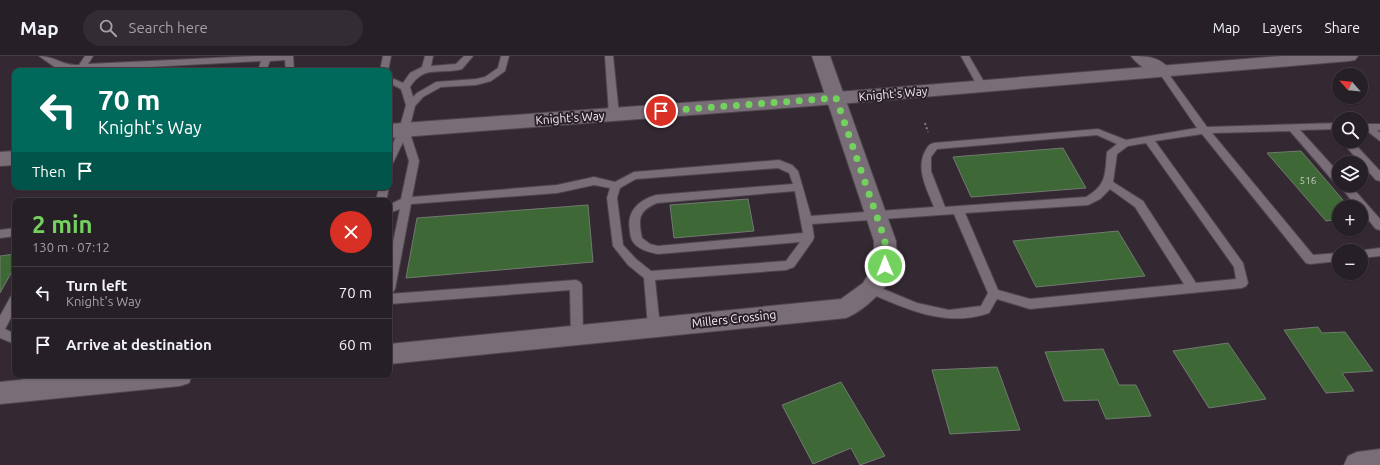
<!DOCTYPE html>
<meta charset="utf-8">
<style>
body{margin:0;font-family:Ubuntu,sans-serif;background:#332c32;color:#f1f3f6;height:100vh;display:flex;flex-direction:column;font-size:15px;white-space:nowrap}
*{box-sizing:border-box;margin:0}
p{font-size:13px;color:#a4a2a7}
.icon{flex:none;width:22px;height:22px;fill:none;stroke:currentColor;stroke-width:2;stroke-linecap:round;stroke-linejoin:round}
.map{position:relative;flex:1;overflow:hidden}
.panel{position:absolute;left:12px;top:142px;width:380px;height:180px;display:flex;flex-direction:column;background:#271f26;border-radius:8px;box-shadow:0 1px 3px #0004,0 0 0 1px #433d43}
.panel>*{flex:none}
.banner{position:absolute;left:12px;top:12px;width:380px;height:122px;border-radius:8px;box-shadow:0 1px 3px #0004,0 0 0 1px #433d43;background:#00695c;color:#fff;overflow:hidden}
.needle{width:26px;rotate:297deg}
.controls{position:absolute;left:1332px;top:12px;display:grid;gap:8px}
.controls a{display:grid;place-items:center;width:36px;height:36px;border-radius:50%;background:#271f26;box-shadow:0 1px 3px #0004,0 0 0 1px #433d43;font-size:20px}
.pin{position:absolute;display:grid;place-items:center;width:34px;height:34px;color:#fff;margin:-17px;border:2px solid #fff;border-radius:50%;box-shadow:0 1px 4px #0007}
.me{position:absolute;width:44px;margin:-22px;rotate:359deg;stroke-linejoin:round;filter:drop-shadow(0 0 3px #0008)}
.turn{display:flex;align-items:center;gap:14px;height:84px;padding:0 20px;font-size:18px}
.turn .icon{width:52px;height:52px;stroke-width:2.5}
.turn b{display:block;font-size:28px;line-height:34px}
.then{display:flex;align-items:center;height:38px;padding:0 20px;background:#0003;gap:8px;font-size:15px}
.round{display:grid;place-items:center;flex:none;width:42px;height:42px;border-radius:21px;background:#332c32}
.summary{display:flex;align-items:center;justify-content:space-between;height:68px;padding:0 20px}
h1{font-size:24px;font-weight:600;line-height:30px;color:#73d25d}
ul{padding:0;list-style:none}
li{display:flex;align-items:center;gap:12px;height:52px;padding:0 20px;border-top:1px solid #433d43}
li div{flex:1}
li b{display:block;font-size:15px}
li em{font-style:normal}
header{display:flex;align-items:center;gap:24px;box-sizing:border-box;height:56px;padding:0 20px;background:#271f26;border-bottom:1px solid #433d43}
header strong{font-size:19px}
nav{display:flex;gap:22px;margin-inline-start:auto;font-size:14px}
.search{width:280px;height:36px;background:#332c32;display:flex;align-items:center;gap:10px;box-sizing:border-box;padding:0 14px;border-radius:22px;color:#a4a2a7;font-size:15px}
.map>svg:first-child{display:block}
</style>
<header>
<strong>Map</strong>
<div class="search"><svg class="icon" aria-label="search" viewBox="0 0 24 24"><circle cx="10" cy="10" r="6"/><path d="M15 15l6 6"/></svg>Search here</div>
<nav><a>Map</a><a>Layers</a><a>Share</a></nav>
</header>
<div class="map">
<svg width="1380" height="409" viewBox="0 0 1380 409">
<rect width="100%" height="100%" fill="#342932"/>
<g fill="#3e6835" stroke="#717a6f">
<path d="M1063,92L1086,132L971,141L953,101Z"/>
<path d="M1301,95L1349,151H1339V163L1326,165L1267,97Z"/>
<path d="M748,143L754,175L674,182L670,149Z"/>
<path d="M588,149L593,206L406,222L417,162Z"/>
<path d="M1118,175L1145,220L1036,231L1013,185Z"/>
<path d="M15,198V210L0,237V200Z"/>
<path d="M1318,271L1322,277L1345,276L1373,315L1342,317L1354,335L1326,337L1284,274Z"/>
<path d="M1228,287L1266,343L1209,352L1173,295Z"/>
<path d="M1103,293L1119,329H1136L1151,360L1106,363L1098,344L1064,345L1045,296Z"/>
<path d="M997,311L1020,374L950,378L932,314Z"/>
<path d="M841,326L885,400L860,409L851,392L813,408L782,349Z"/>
</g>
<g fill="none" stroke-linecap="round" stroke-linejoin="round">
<defs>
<g id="lane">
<path d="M39,0C54,0 63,10 79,9L85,0H93L88,8L255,0H293L294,15H286L285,4L270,5L266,15H258L261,5L74,15L56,12Z"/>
<path d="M383,0H391L388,15H380Z"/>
<path d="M425,0H433L431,10L456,8L464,0H473L462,13C440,19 425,8 410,31L413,41L417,37L436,26L476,23L485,21L498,12L501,0H509L505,15L491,25L476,29L441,31L423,41L415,50L409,74L419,105L412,141L557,129L594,121L615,126L634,116L779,104L792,109L798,115L811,160L934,151C927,133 914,111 927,92C929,89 930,88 934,87L1098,73L1126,84L1197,72L1158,15L1162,12L1165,13L1207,71L1339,67V73L1300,74L1339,117V128L1335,127L1290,75L1212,77L1313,199L1339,197V205L1310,208L1306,207L1202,78L1155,85L1243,207L1248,227L1246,230L1242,232L1030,253L997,243L989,257C945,272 907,253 867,236L865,233L867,230L871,228L917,247L949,254L981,250L988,237L954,158L812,168L814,181L813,184L794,211L786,214L655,224L660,271L658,274L654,276L650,274L648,271L644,222L628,209L613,190L607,142L610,132L594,129L557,137L411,148L395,233L393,236L389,238V205L400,153L389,157V149L401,143L409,105L403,86L392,109L389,111V96L399,74L406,49L401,33L389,27V21L403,27L410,17L422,11ZM1097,79L1117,88L1107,96C1105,118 1107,129 1086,141L945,151L931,115V101L937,93ZM1146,87L1234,211L1236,223L1196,227L1143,145L1113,126L1117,98L1128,90ZM778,112L789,117L793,128L656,139C639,144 626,155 630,175C630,178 631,183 633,186C639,194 649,196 658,198L800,186L786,205L651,215L636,203L623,189L617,142L620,132L636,123ZM1110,133L1135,151L1184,228L1030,243L998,234L965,157L1088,149L1100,143ZM795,135L803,177L658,190L650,188L642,182C638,163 638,155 657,147Z"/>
<path d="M605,0H613L619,58L614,61L609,58Z"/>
<path d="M961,0H969L987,31L985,33H979Z"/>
<path d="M1361,68H1380V74H1377L1380,77V85L1366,74H1361Z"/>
<path d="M1341,85H1352L1380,115V125L1376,124Z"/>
<path d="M1339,129H1350L1380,163V174L1376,173L1361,155V151H1357Z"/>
<path d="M379,131H389L386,145H376Z"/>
<path d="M15,172V180L0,182V174Z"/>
<path d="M1380,192V200L1361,202V195H1357Z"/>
<path d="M576,224L580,226L582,229L583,279L581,283L577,284L573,283L571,279L570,234L389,248V238Z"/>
<path d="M15,238V254L5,273L15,278V288L0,282V260L11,240Z"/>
<path d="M24,319H37L26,339L22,341L18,339L16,335Z"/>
</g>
<g id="street">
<path d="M812,0H830L896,185C896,193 898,202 896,210C892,229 864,255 846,262L389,308V288L841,243L863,227L874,209V185Z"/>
<path d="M1131,0C1147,0 1161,1 1171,15L1168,19C1156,22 1138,10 1131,0Z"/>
<path d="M69,319H192L189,327L180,330L0,348V326Z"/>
<path d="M1380,393V409H1344L1348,400L1357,396Z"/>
</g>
<g id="secondary">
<path d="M1282,0H1358L1355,4L1349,5L863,46L389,82V68L863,34Z"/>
<path d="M15,95V109L0,110V96Z"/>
</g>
</defs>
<use href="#lane" stroke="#4f474e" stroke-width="2"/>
<use href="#street" stroke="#4f474e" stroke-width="2"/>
<use href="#secondary" stroke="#4f474e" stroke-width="2"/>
<path stroke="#847b83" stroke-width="2" stroke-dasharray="2 2.5" stroke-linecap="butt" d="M925,67L928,76"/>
<use href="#lane" fill="#796d77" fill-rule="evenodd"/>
<use href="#street" fill="#796d77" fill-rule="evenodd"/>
<use href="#secondary" fill="#796d77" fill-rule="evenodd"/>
</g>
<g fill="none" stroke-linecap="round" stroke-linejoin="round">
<path stroke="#73d25d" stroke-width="7" stroke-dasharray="0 12.6" d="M661,55L836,42L885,184V210"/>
</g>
<g text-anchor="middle" stroke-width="4" stroke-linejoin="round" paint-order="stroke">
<g font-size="10" fill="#c6ccc4">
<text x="1308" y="128">516</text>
</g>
<g font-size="12" fill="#f4edf3" stroke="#2a2028">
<text transform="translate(893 38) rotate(-5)" y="4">Knight's Way</text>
<text transform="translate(570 62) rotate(-4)" y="4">Knight's Way</text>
<text transform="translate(734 263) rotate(-6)" y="4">Millers Crossing</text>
</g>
</g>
</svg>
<div class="controls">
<a><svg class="needle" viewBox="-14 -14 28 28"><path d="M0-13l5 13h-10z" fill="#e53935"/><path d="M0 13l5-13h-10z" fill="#a4a2a7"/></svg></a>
<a><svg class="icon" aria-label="search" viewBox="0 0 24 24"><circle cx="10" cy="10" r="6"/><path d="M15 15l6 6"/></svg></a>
<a><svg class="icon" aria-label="layers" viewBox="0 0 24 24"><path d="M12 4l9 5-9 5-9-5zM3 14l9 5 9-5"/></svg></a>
<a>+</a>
<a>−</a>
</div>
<div class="pin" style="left:661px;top:55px;background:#d93025"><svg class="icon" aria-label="arrive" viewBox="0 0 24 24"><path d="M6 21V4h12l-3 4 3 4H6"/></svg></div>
<svg class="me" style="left:885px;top:210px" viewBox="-20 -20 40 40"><circle r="17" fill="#73d25d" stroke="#fff" stroke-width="3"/><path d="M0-11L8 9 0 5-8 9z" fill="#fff"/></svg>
<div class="banner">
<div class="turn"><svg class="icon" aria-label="left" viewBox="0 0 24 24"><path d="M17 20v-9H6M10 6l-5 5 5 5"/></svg><div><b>70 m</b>Knight's Way</div></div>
<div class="then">Then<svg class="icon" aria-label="arrive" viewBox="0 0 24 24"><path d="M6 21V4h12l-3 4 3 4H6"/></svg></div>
</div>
<section class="panel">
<div class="summary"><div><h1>2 min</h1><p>130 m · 07:12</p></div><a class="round" style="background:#d93025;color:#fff"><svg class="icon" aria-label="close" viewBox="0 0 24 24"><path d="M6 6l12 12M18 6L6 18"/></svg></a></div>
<ul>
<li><svg class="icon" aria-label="left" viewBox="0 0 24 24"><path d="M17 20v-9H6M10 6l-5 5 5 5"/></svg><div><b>Turn left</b><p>Knight's Way</p></div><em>70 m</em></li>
<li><svg class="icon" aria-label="arrive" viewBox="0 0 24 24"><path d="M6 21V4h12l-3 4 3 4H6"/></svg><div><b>Arrive at destination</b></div><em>60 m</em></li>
</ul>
</section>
</div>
